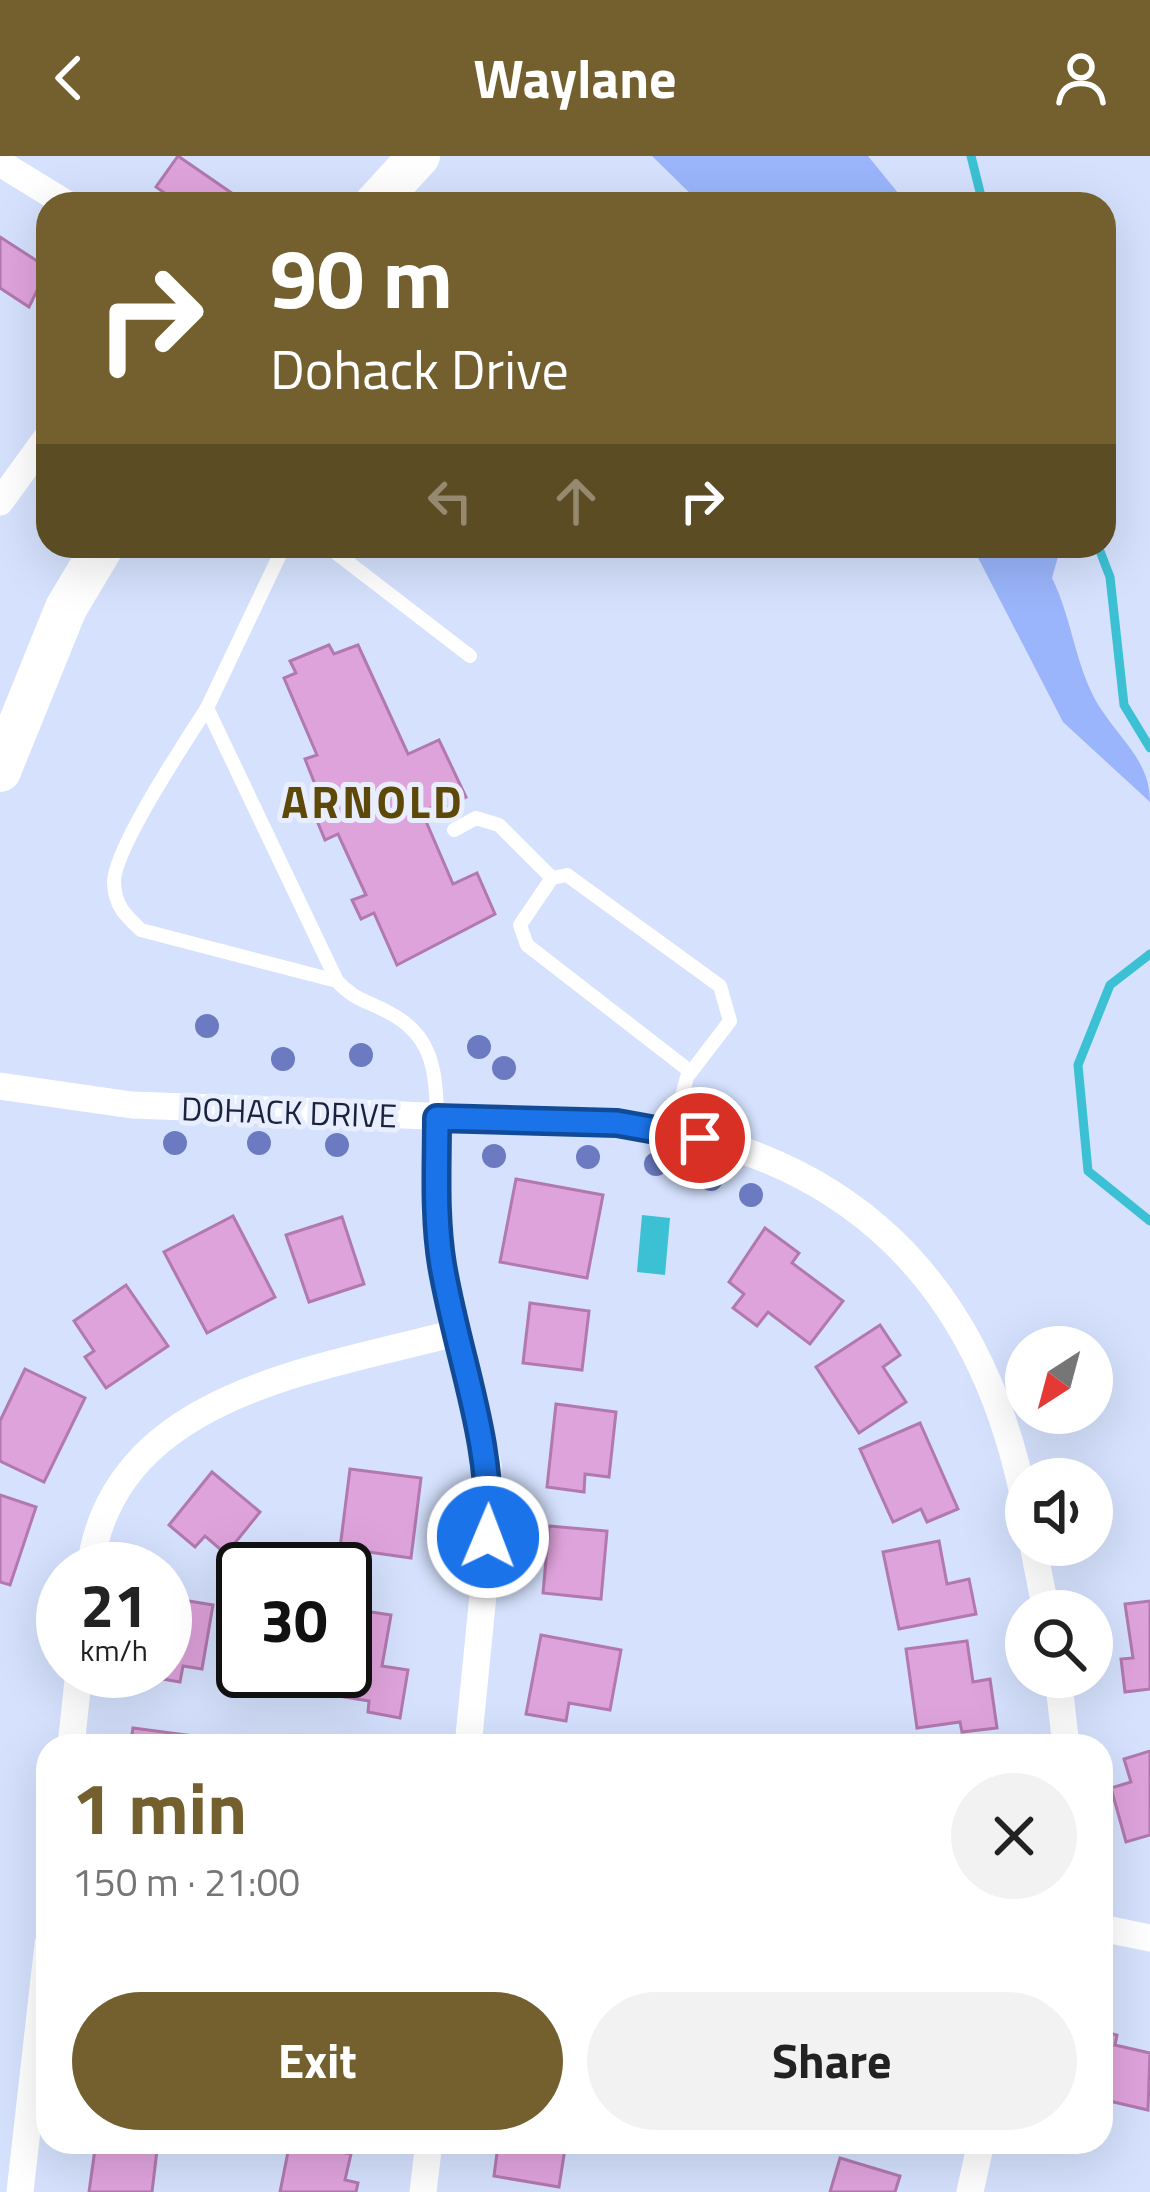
<!DOCTYPE html>
<meta charset="utf-8">
<style>
body{margin:0;font-family:"Titillium Web",sans-serif;background:#f2f2f2;color:#222;height:100vh;display:flex;flex-direction:column;font-size:45px;white-space:nowrap}
*{box-sizing:border-box;margin:0}
p{font-size:39px;color:#767676}
.icon{flex:none;width:66px;height:66px;fill:none;stroke:currentColor;stroke-width:2;stroke-linecap:round;stroke-linejoin:round}
.map{position:relative;flex:1;overflow:hidden}
.drawer{position:absolute;left:36px;top:1578px;width:1077px;height:420px;display:flex;flex-direction:column;background:#fff;border-radius:36px;box-shadow:0 12px 48px #0002}
.drawer>*{flex:none}
.hud{position:absolute;left:36px;top:36px;width:1080px;height:366px;border-radius:36px;box-shadow:0 12px 48px #0002;background:#73602e;color:#fff;overflow:hidden}
.needle{width:78px;rotate:216deg}
.controls{position:absolute;left:1005px;top:1170px;display:grid;gap:24px}
.controls a{display:grid;place-items:center;width:108px;height:108px;border-radius:50%;background:#fff;box-shadow:0 12px 48px #0002;font-size:60px}
.speed{position:absolute;left:36px;top:1386px;display:flex;gap:24px;font-size:60px;font-weight:700;text-align:center}
.speed>*{display:grid;place-content:center;width:156px;height:156px;border-radius:50%;background:#fff;box-shadow:0 12px 48px #0002;line-height:1}
.speed small{font-size:30px;font-weight:400}
.speed .limit{border:6px solid #111;border-radius:18px;background:#fff;color:#111}
.pin{position:absolute;display:grid;place-items:center;width:102px;height:102px;color:#fff;margin:-51px;border:6px solid #fff;border-radius:50%;box-shadow:0 3px 12px #0007}
.me{position:absolute;width:132px;margin:-66px;rotate:1deg;stroke-linejoin:round;filter:drop-shadow(0 0 9px #0008)}
.turn{display:flex;align-items:center;gap:42px;height:252px;padding:0 36px;font-size:54px}
.turn .icon{width:156px;height:156px;stroke-width:2.5}
.turn b{display:block;font-size:84px;line-height:102px}
.lanes{display:flex;align-items:center;height:114px;padding:0 36px;background:#0003;justify-content:center;gap:60px;direction:ltr}
.lanes .off{opacity:.35}
.round{display:grid;place-items:center;flex:none;width:126px;height:126px;border-radius:63px;background:#f2f2f2}
.summary{display:flex;align-items:center;justify-content:space-between;height:204px;padding:0 36px}
h1{font-size:72px;font-weight:700;line-height:90px;color:#73602e}
.primary-button{display:flex;gap:24px;margin-top:auto;padding:24px 36px}
.primary-button a{flex:1;height:138px;border-radius:72px;background:#73602e;color:#fff;font-size:48px;font-weight:700;line-height:138px;text-align:center}
.primary-button a+a{background:#f2f2f2;color:#222}
header{display:flex;justify-content:space-between;align-items:center;height:156px;padding:0 36px;background:#73602e;color:#fff;font-size:54px;font-weight:700}
.map>svg:first-child{display:block}
</style>
<header><svg class="icon" aria-label="back" viewBox="0 0 24 24"><path d="M15 5l-7 7 7 7"/></svg>Waylane<svg class="icon" aria-label="person" viewBox="0 0 24 24"><circle cx="12" cy="8" r="4"/><path d="M4 21q1-7 8-7t8 7"/></svg></header>
<div class="map">
<svg width="1150" height="2036" viewBox="0 0 1150 2036">
<rect width="100%" height="100%" fill="#d5e1fd"/>
<g fill="#9ab5fb">
<path d="M652,0H868L907,48H701Z"/>
<path d="M972,390H1061L1052,422C1073,464 1076,518 1103,556C1123,586 1150,607 1150,646L1063,566Z"/>
</g>
<path fill="#3bc1d3" d="M642,1059L670,1062L665,1119L637,1116Z"/>
<g fill="none" stroke-linecap="round" stroke-linejoin="round">
<g stroke="#3bc1d3" stroke-width="9">
<path d="M971,0L983,48"/>
<path d="M1098,390L1110,421L1124,549L1150,592"/>
<path d="M1150,798L1110,829L1078,909L1088,1015L1150,1065"/>
</g>
</g>
<g fill="#dfa3dc" stroke="#b179af" stroke-width="3">
<path d="M178,0L233,38L226,48H180L156,31Z"/>
<path d="M0,81L48,112L29,151L0,132Z"/>
<path d="M329,489L334,498L358,489L408,598L439,584L466,641L433,659L430,652L422,656L453,728L477,717L495,758L397,809L374,757L361,763L352,744L366,739L338,678L325,684L313,655L324,651L305,603L317,599L284,522L296,517L290,505Z"/>
<path d="M516,1023L603,1039L587,1122L500,1106Z"/>
<path d="M233,1060L275,1141L207,1177L164,1096Z"/>
<path d="M342,1061L364,1128L309,1146L286,1079Z"/>
<path d="M765,1072L799,1097L792,1107L843,1145L810,1188L768,1156L757,1170L733,1152L744,1138L729,1126Z"/>
<path d="M126,1129L168,1190L106,1232L85,1201L94,1195L74,1165Z"/>
<path d="M530,1147L589,1155L582,1214L523,1207Z"/>
<path d="M880,1169L900,1199L883,1211L906,1246L859,1277L816,1211Z"/>
<path d="M25,1213L85,1242L44,1326L0,1305V1265Z"/>
<path d="M556,1248L616,1256L609,1321L585,1318L584,1336L547,1331Z"/>
<path d="M920,1267L958,1353L927,1366L921,1353L893,1366L860,1293Z"/>
<path d="M350,1313L421,1322L411,1402L340,1392Z"/>
<path d="M212,1316L260,1356L226,1398L205,1380L195,1391L169,1369Z"/>
<path d="M0,1339L36,1351L10,1429L0,1426Z"/>
<path d="M549,1370L607,1375L601,1443L543,1437Z"/>
<path d="M939,1385L947,1428L969,1423L976,1458L899,1473L883,1396Z"/>
<path d="M165,1441L213,1449L202,1513L183,1510L180,1526L139,1519L165,1515Z"/>
<path d="M1150,1445V1533L1125,1536L1121,1503L1133,1502L1125,1448Z"/>
<path d="M345,1452L391,1459L382,1510L408,1514L400,1562L368,1556L369,1545L320,1537L323,1515H345Z"/>
<path d="M541,1479L621,1494L610,1554L569,1547L566,1565L526,1558Z"/>
<path d="M967,1485L973,1526L990,1523L997,1572L962,1576L960,1566L917,1572L906,1493Z"/>
<path d="M133,1572L194,1580L193,1590H130Z"/>
<path d="M1150,1595V1679L1126,1686L1111,1632L1131,1626L1124,1603Z"/>
<path d="M1101,1875L1117,1879L1115,1889L1150,1897L1148,1954L1101,1943Z"/>
<path d="M96,1986H158L152,2036H89Z"/>
<path d="M290,1986L351,1998L345,2024L358,2027L356,2036H280Z"/>
<path d="M486,1986H566L559,2031L494,2020L497,1997L484,1994Z"/>
<path d="M840,2002L900,2020L895,2036H830Z"/>
</g>
<g fill="none" stroke-linecap="round" stroke-linejoin="round">
<g stroke="#fff" stroke-width="14">
<path d="M284,390L207,552L337,825C352,842 366,845 386,855C433,878 436,914 437,962"/>
<path d="M327,390L470,500"/>
<path d="M207,552C186,585 113,694 114,727C115,750 125,759 141,774L337,825"/>
<path d="M454,674L476,662L499,669L552,722"/>
<path d="M673,975L687,921L691,916L730,865L720,830L567,719L552,722L520,769L527,789L691,916"/>
</g>
<g stroke="#fff" stroke-width="27">
<path d="M0,7L67,48"/>
<path d="M0,346L48,280"/>
<path d="M0,930L132,949L617,967C849,992 983,1128 1026,1353"/>
<path d="M437,962L435,1056L442,1113L488,1310L486,1409L468,1590"/>
<path d="M1033,1389L1046,1455"/>
<path d="M90,1413C112,1236 320,1214 458,1176"/>
<path d="M1058,1521L1066,1590"/>
<path d="M71,1590L79,1515"/>
<path d="M1101,1772L1150,1782"/>
<path d="M20,2036L48,1788"/>
<path d="M423,2036L429,1986"/>
<path d="M970,2036L981,1986"/>
</g>
<g stroke="#fff" stroke-width="42">
<path d="M375,48L419,0"/>
<path d="M0,615L66,452L103,390"/>
</g>
</g>
<g fill="#6c7ac1">
<circle cx="207" cy="870" r="12"/>
<circle cx="479" cy="891" r="12"/>
<circle cx="361" cy="899" r="12"/>
<circle cx="283" cy="903" r="12"/>
<circle cx="504" cy="912" r="12"/>
<circle cx="175" cy="987" r="12"/>
<circle cx="259" cy="987" r="12"/>
<circle cx="337" cy="989" r="12"/>
<circle cx="494" cy="1000" r="12"/>
<circle cx="588" cy="1001" r="12"/>
<circle cx="656" cy="1008" r="12"/>
<circle cx="711" cy="1023" r="12"/>
<circle cx="751" cy="1039" r="12"/>
</g>
<g fill="none" stroke-linecap="round" stroke-linejoin="round">
<defs>
<path id="route" d="M488,1381C493,1284 458,1203 442,1109C434,1059 437,1012 437,962L617,967L700,982"/>
</defs>
<use href="#route" stroke="#114b97" stroke-width="30"/>
<use href="#route" stroke="#1a73e8" stroke-width="21"/>
</g>
<g text-anchor="middle" stroke-width="10" stroke-linejoin="round" paint-order="stroke">
<g font-size="33" fill="#1a233d" stroke="#e8eefd">
<text transform="translate(289 956) rotate(2)" y="12">DOHACK DRIVE</text>
</g>
<g font-size="45" font-weight="bold" letter-spacing="3" fill="#5d4808" stroke="#e8eefd">
<text x="373" y="662">ARNOLD</text>
</g>
</g>
</svg>
<div class="controls">
<a><svg class="needle" viewBox="-14 -14 28 28"><path d="M0-13l5 13h-10z" fill="#e53935"/><path d="M0 13l5-13h-10z" fill="#767676"/></svg></a>
<a><svg class="icon" aria-label="sound" viewBox="0 0 24 24"><path d="M4 9h4l5-4v14l-5-4H4zM17 9q2 3 0 6"/></svg></a>
<a><svg class="icon" aria-label="search" viewBox="0 0 24 24"><circle cx="10" cy="10" r="6"/><path d="M15 15l6 6"/></svg></a>
</div>
<div class="speed"><div>21<small>km/h</small></div><div class="limit">30</div></div>
<div class="pin" style="left:700px;top:982px;background:#d93025"><svg class="icon" aria-label="arrive" viewBox="0 0 24 24"><path d="M6 21V4h12l-3 4 3 4H6"/></svg></div>
<svg class="me" style="left:488px;top:1381px" viewBox="-20 -20 40 40"><circle r="17" fill="#1a73e8" stroke="#fff" stroke-width="3"/><path d="M0-11L8 9 0 5-8 9z" fill="#fff"/></svg>
<div class="hud">
<div class="turn"><svg class="icon" aria-label="right" viewBox="0 0 24 24"><path d="M7 20v-9h11M14 6l5 5-5 5"/></svg><div><b>90 m</b>Dohack Drive</div></div>
<div class="lanes"><svg class="icon off" aria-label="left" viewBox="0 0 24 24"><path d="M17 20v-9H6M10 6l-5 5 5 5"/></svg><svg class="icon off" aria-label="ahead" viewBox="0 0 24 24"><path d="M12 20V5M6 11l6-6 6 6"/></svg><svg class="icon" aria-label="right" viewBox="0 0 24 24"><path d="M7 20v-9h11M14 6l5 5-5 5"/></svg></div>
</div>
<section class="drawer">
<div class="summary"><div><h1>1 min</h1><p>150 m · 21:00</p></div><a class="round"><svg class="icon" aria-label="close" viewBox="0 0 24 24"><path d="M6 6l12 12M18 6L6 18"/></svg></a></div>
<div class="primary-button"><a>Exit</a><a>Share</a></div>
</section>
</div>
